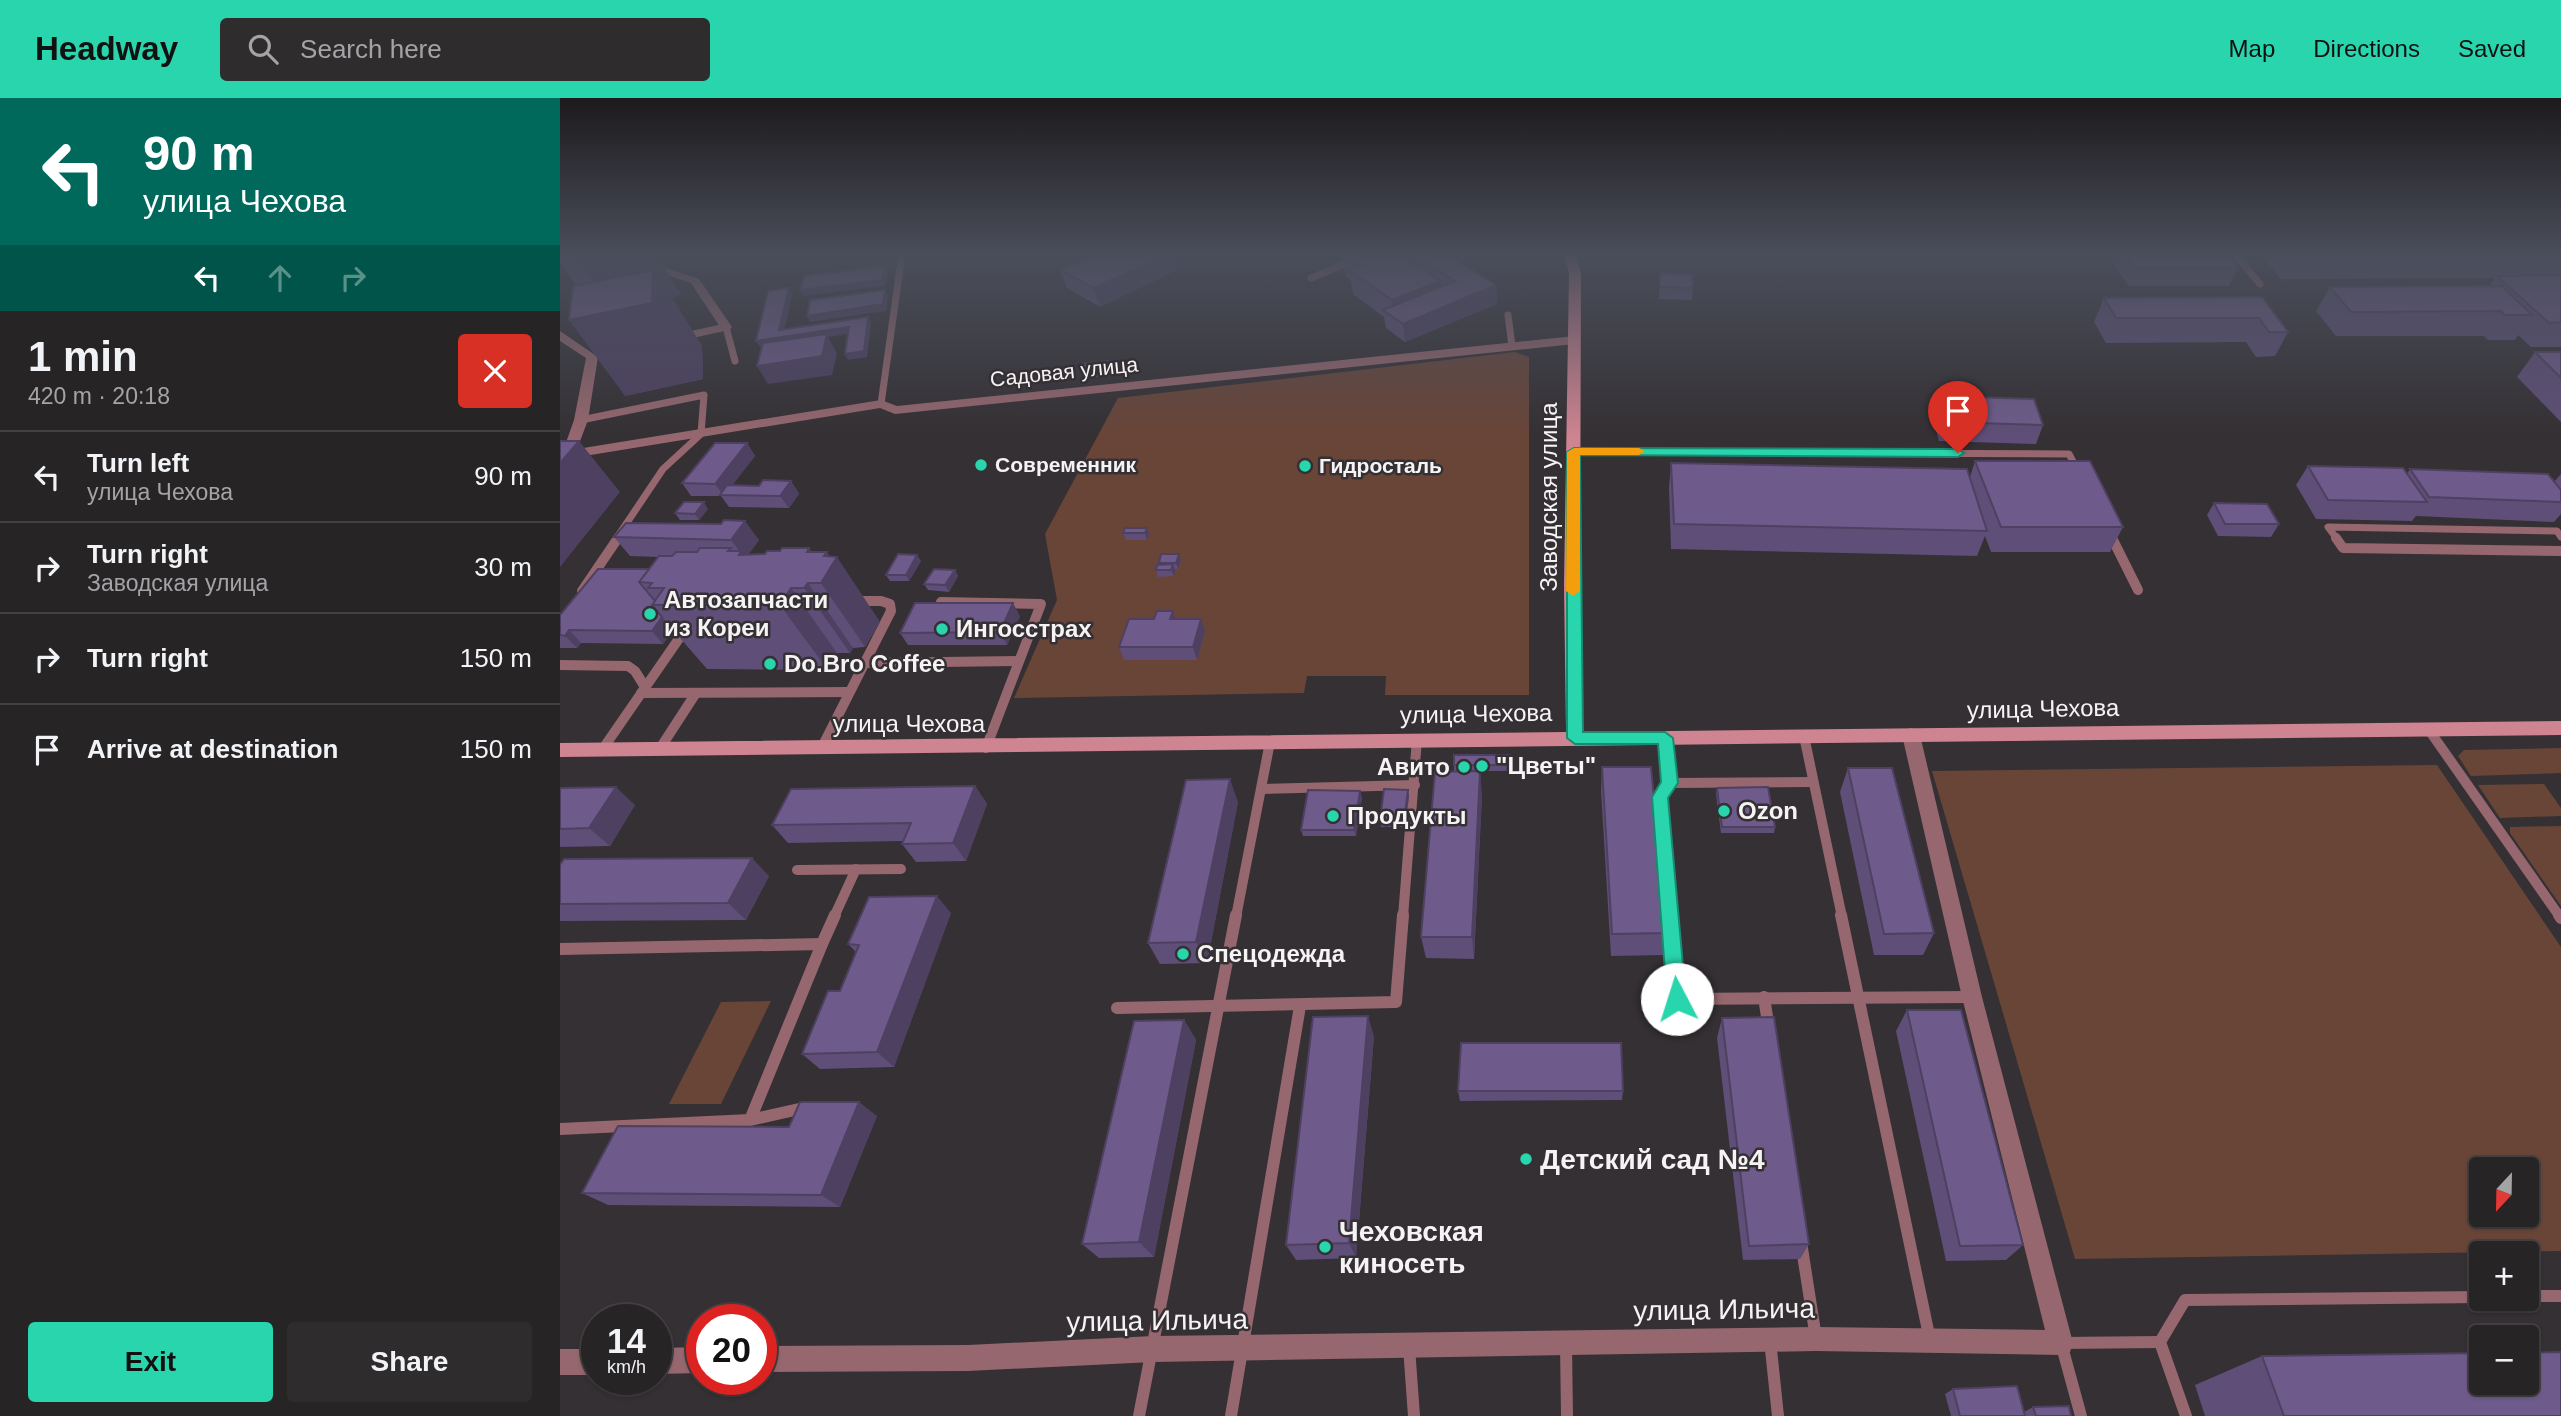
<!DOCTYPE html>
<meta charset="utf-8">
<style>
body{margin:0;font-family:Arial,sans-serif;background:#2f2c2e;color:#f1f3f6;height:100vh;display:flex;flex-direction:column;font-size:26px;white-space:nowrap}
*{box-sizing:border-box;margin:0}
p{font-size:23px;color:#a4a4a7}
.icon{flex:none;width:38px;height:38px;fill:none;stroke:currentColor;stroke-width:2;stroke-linecap:round;stroke-linejoin:round}
.map{position:relative;flex:1;overflow:hidden}
.details{display:flex;flex-direction:column;background:#272426;width:560px}
.details>*{flex:none}
.guide{background:#00695c;color:#fff;overflow:hidden}
.needle{width:46px;rotate:202deg}
.tools{position:absolute;left:1909px;top:1059px;display:grid;gap:14px}
.tools a{display:grid;place-items:center;width:70px;height:70px;border-radius:7px;background:#272426;box-shadow:0 2px 5px #0004,0 0 0 2px #434143;font-size:35px}
.speed{position:absolute;left:21px;top:1206px;display:flex;gap:14px;font-size:35px;font-weight:700;text-align:center}
.speed>*{display:grid;place-content:center;width:91px;height:91px;border-radius:50%;background:#272426;box-shadow:0 2px 5px #0004,0 0 0 2px #434143;line-height:1}
.speed small{font-size:18px;font-weight:400}
.speed .limit{border:10px solid #d22;background:#fff;color:#111}
.pin{position:absolute;display:grid;place-items:center;width:60px;height:60px;color:#fff;margin:-72px -30px;border-radius:50% 50% 50% 0;rotate:-45deg;box-shadow:0 0 7px #0007}
.pin .icon{rotate:45deg}
.me{position:absolute;width:77px;margin:-38px;rotate:355deg;stroke-linejoin:round;filter:drop-shadow(0 0 5px #0008)}
.turn{display:flex;align-items:center;gap:24px;height:147px;padding:0 28px;font-size:32px}
.turn .icon{width:91px;height:91px;stroke-width:2.5}
.turn b{display:block;font-size:49px;line-height:60px}
.lanes{display:flex;align-items:center;height:66px;padding:0 28px;background:#0003;justify-content:center;gap:35px;direction:ltr}
.lanes .off{opacity:.35}
.round{display:grid;place-items:center;flex:none;width:74px;height:74px;border-radius:7px;background:#2f2c2e}
.head{display:flex;align-items:center;justify-content:space-between;height:119px;padding:0 28px}
h1{font-size:42px;font-weight:700;line-height:52px}
.primary-button{display:flex;gap:14px;margin-top:auto;padding:14px 28px}
.primary-button a{flex:1;height:80px;border-radius:7px;background:#28d5ad;color:#111;font-size:28px;font-weight:700;line-height:80px;text-align:center}
.primary-button a+a{background:#2f2c2e;color:#f1f3f6}
ul{padding:0;list-style:none}
li{display:flex;align-items:center;gap:21px;height:91px;padding:0 28px;border-top:2px solid #434143}
li div{flex:1}
li b{display:block;font-size:26px}
li em{font-style:normal}
header{display:flex;align-items:center;gap:42px;box-sizing:border-box;height:98px;padding:0 35px;background:#28d5ad;color:#111}
header strong{font-size:33px}
nav{display:flex;gap:38px;margin-inline-start:auto;font-size:24px}
.search{width:490px;height:63px;background:#2f2c2e;display:flex;align-items:center;gap:18px;box-sizing:border-box;padding:0 24px;border-radius:7px;color:#a4a4a7;font-size:26px}
main{display:flex;flex:1;min-height:0}
.map>svg:first-child{display:block}
</style>
<header>
<strong>Headway</strong>
<div class="search"><svg class="icon" aria-label="search" viewBox="0 0 24 24"><circle cx="10" cy="10" r="6"/><path d="M15 15l6 6"/></svg>Search here</div>
<nav><a>Map</a><a>Directions</a><a>Saved</a></nav>
</header>
<main>
<section class="details">
<div class="guide">
<div class="turn"><svg class="icon" aria-label="left" viewBox="0 0 24 24"><path d="M17 20v-9H6M10 6l-5 5 5 5"/></svg><div><b>90 m</b>улица Чехова</div></div>
<div class="lanes"><svg class="icon" aria-label="left" viewBox="0 0 24 24"><path d="M17 20v-9H6M10 6l-5 5 5 5"/></svg><svg class="icon off" aria-label="ahead" viewBox="0 0 24 24"><path d="M12 20V5M6 11l6-6 6 6"/></svg><svg class="icon off" aria-label="right" viewBox="0 0 24 24"><path d="M7 20v-9h11M14 6l5 5-5 5"/></svg></div>
</div>
<div class="head"><div><h1>1 min</h1><p>420 m · 20:18</p></div><a class="round" style="background:#d93025;color:#fff"><svg class="icon" aria-label="close" viewBox="0 0 24 24"><path d="M6 6l12 12M18 6L6 18"/></svg></a></div>
<ul>
<li><svg class="icon" aria-label="left" viewBox="0 0 24 24"><path d="M17 20v-9H6M10 6l-5 5 5 5"/></svg><div><b>Turn left</b><p>улица Чехова</p></div><em>90 m</em></li>
<li><svg class="icon" aria-label="right" viewBox="0 0 24 24"><path d="M7 20v-9h11M14 6l5 5-5 5"/></svg><div><b>Turn right</b><p>Заводская улица</p></div><em>30 m</em></li>
<li><svg class="icon" aria-label="right" viewBox="0 0 24 24"><path d="M7 20v-9h11M14 6l5 5-5 5"/></svg><div><b>Turn right</b></div><em>150 m</em></li>
<li><svg class="icon" aria-label="arrive" viewBox="0 0 24 24"><path d="M6 21V4h12l-3 4 3 4H6"/></svg><div><b>Arrive at destination</b></div><em>150 m</em></li>
</ul>
<div class="primary-button"><a>Exit</a><a>Share</a></div>
</section>
<div class="map">
<svg width="2001" height="1318" viewBox="0 0 2001 1318">
<rect width="100%" height="100%" fill="#343033"/>
<g fill="#694538" fill-rule="evenodd">
<path d="M955,254L969,259V597H825L826,578H747L744,595L454,600L497,502L485,436L558,300Z"/>
<path d="M2001,650V675L1911,678L1898,658L1904,652Z"/>
<path d="M1877,667L2001,849V1153L1515,1161L1372,673ZM1922,1071H1967V1116H1922Z"/>
<path d="M1984,686L2001,710V718L1940,720L1918,687Z"/>
<path d="M2001,728V808L1950,735V729Z"/>
<path d="M211,903L161,1006H109L161,904Z"/>
</g>
<g fill="none" stroke-linecap="round" stroke-linejoin="round">
<g stroke="#96676e" stroke-width="7">
<path d="M1675,156L1700,186"/>
<path d="M751,180L809,156"/>
<path d="M948,217L952,248"/>
<path d="M125,238L166,229L175,263"/>
<path d="M321,306L342,156"/>
<path d="M21,322L144,297L141,336L103,371L56,441"/>
<path d="M1014,354L1509,356L1519,375"/>
<path d="M1550,435L1553,441"/>
<path d="M1777,441L1768,429L1997,433L2001,439"/>
</g>
<g stroke="#96676e" stroke-width="10">
<path d="M1552,440L1578,492"/>
<path d="M1776,440L1783,450L2001,453"/>
<path d="M22,493L58,440"/>
<path d="M381,504L481,506L426,650"/>
<path d="M304,565L458,563"/>
<path d="M0,567L68,568L75,573L85,589"/>
<path d="M81,595L289,594"/>
<path d="M1869,632L2000,819"/>
<path d="M1244,638L1282,819"/>
<path d="M1105,640L1110,685L1100,699L1110,819"/>
<path d="M261,651L331,513L330,506L321,503H295"/>
<path d="M42,652L127,529"/>
<path d="M99,652L136,595"/>
<path d="M1110,685L1253,684"/>
<path d="M702,691L855,687"/>
<path d="M237,772L341,771"/>
<path d="M274,819L296,771"/>
<path d="M676,819L710,644"/>
<path d="M843,819L857,641"/>
</g>
<g stroke="#96676e" stroke-width="12">
<path d="M1110,817L1117,901L1412,899"/>
<path d="M1281,817L1370,1242"/>
<path d="M1999,817L2001,820"/>
<path d="M262,846L275,817"/>
<path d="M0,851L262,846L190,1022"/>
<path d="M1204,899L1209,932"/>
<path d="M557,910L836,904L843,817"/>
<path d="M0,1031L190,1022L248,1009"/>
<path d="M1241,1144L1256,1240"/>
<path d="M1967,1198H2001"/>
<path d="M1210,1242L1218,1318"/>
<path d="M1006,1246L1007,1318"/>
<path d="M849,1249L854,1318"/>
<path d="M579,1318L676,817"/>
<path d="M671,1318L740,908"/>
<path d="M1521,1318L1501,1245L1600,1244"/>
<path d="M1626,1318L1600,1244L1625,1202L1922,1199"/>
</g>
<g fill="#96676e" fill-rule="evenodd">
<path d="M85,163L139,181L172,229L170,232H162L131,185L81,168V164Z"/>
<path d="M0,233L38,259L28,322L17,351L321,302L337,308L1015,238L1021,242L1015,246L335,316L320,310L0,362V354L3,353L14,322L26,260L0,243Z"/>
<path d="M1351,630L1357,632L1360,637L1422,899L1513,1245L1510,1254L1501,1257L1256,1253L593,1264L408,1273L201,1274V1248L408,1247L593,1238L1256,1229L1485,1232L1402,899L1342,637L1345,632Z"/>
<path d="M142,1249V1275L96,1276V1250Z"/>
<rect x="0" y="1251" width="37" height="26"/>
</g>
<path fill="#cf8491" fill-rule="evenodd" d="M1004,156H1015L1021,175L1020,487L1023,634L2001,623V637L0,659V645L1006,634L1004,487L1009,175Z"/>
</g>
<g fill="#5f4e78">
<path d="M0,156H95L121,196L112,200L142,248L143,281L65,298L16,187L0,165Z"/>
<path d="M537,156H613L617,172L540,209L507,190L500,172Z"/>
<path d="M782,156L846,159L845,156H886L936,187L937,206L845,244L826,230L824,219L793,196L791,182L786,179Z"/>
<path d="M1555,156H1667L1678,170L1669,188H1569L1552,164Z"/>
<path d="M1700,156H2001V249H1971L1958,237L1955,242H1928L1924,238H1776L1756,213L1770,189L1930,188L1935,180L1721,181Z"/>
<path d="M1100,175L1133,190L1132,202L1099,201Z"/>
<path d="M1702,199L1728,234L1715,258L1696,259L1686,244L1546,245L1534,224L1544,200Z"/>
<path d="M1975,254H2001V324L1957,279Z"/>
<path d="M550,263L552,269L551,278L524,280L522,274Z"/>
<path d="M1378,298L1483,327L1476,346L1379,343L1372,317Z"/>
<path d="M187,345L195,358L172,387L199,388L231,383L239,396L229,410L169,409L161,398H131L122,385Z"/>
<path d="M1415,363L1563,429L1550,454H1431L1425,438L1417,458L1111,451L1109,390L1111,365L1410,379Z"/>
<path d="M1748,368L1847,376L1850,371L1994,384L2001,376V416L1994,424L1856,418L1852,423L1756,421L1736,387Z"/>
<path d="M1654,405L1719,426L1711,439L1658,438L1647,417Z"/>
<path d="M148,411L139,422H120L115,415Z"/>
<path d="M587,430L589,436L587,442H566L563,435Z"/>
<path d="M54,439L199,442L188,457L252,454L270,458L320,524L305,549L293,550L290,555H277L268,572L147,571L113,532L103,546L21,545L17,550H0V517L89,471L98,459L70,458Z"/>
<path d="M619,456L621,462L618,471H614V478L598,479L596,472L599,467V465Z"/>
<path d="M361,463L349,483H330L326,477Z"/>
<path d="M395,472L398,478L389,494L368,492L364,486Z"/>
<path d="M460,518L447,547H348L340,535Z"/>
<path d="M616,521L645,534L637,562H564L559,549Z"/>
<path d="M950,663V673H894V667Z"/>
<path d="M1042,669L1107,835L1104,857L1051,858L1041,693Z"/>
<path d="M1288,670L1374,835L1363,857H1314L1280,694Z"/>
<path d="M415,688L427,706L406,763L356,764L342,746L344,743L228,745L212,727Z"/>
<path d="M0,690L75,707L50,748L0,749Z"/>
<path d="M1157,690L1215,729L1214,735H1161L1156,696Z"/>
<path d="M922,697L914,861L866,860L861,839Z"/>
<path d="M849,698L845,729H821L820,723Z"/>
<path d="M802,699L796,738H743L741,732Z"/>
<path d="M678,704L647,865L600,866L588,845Z"/>
<path d="M0,767L209,778L186,822L0,823Z"/>
<path d="M391,815L334,969L260,971L242,956L280,893L296,854L288,846Z"/>
<path d="M1347,912L1463,1147L1446,1162L1386,1163L1336,933Z"/>
<path d="M1162,920L1249,1146L1240,1161L1183,1162L1157,940Z"/>
<path d="M624,922L636,942L594,1159L539,1160L522,1146Z"/>
<path d="M814,938L796,1160L736,1162L726,1147Z"/>
<path d="M898,993H1063L1062,1002L900,1003Z"/>
<path d="M317,1018L280,1109L48,1107L22,1095L229,1029Z"/>
<path d="M1702,1258L2001,1318H1645L1635,1287Z"/>
<path d="M1393,1291L1464,1314L1473,1309L1511,1318H1391L1385,1296Z"/>
</g>
<g fill="#4e4061">
<path d="M14,156H95L121,196L112,200L142,248L143,281L65,298L9,222L54,213Z"/>
<path d="M610,156H613L617,172L540,209L533,190Z"/>
<path d="M325,168L328,174L325,188L243,198L240,192Z"/>
<path d="M881,183L883,207L834,219L832,202Z"/>
<path d="M936,187L937,206L845,244L843,226Z"/>
<path d="M229,190L232,196L223,239L219,232Z"/>
<path d="M325,192L328,198L326,213L250,224L247,218Z"/>
<path d="M308,219L311,225L307,259L288,262L285,256Z"/>
<path d="M289,229L292,235L268,239L277,255L272,277L208,286L197,268L266,239L200,249L196,243Z"/>
<path d="M550,263L552,269L551,278L548,272Z"/>
<path d="M19,343L60,394L0,469V365Z"/>
<path d="M187,345L195,358L165,397H163L155,386Z"/>
<path d="M231,383L239,396L229,410L220,398Z"/>
<path d="M144,404L148,411L139,422L135,416Z"/>
<path d="M185,423L199,442L186,459L231,490L277,555L268,572L220,507L179,457L180,454L171,442Z"/>
<path d="M587,430L589,436L587,442L585,435Z"/>
<path d="M249,450L267,475L264,458L267,454L274,464L277,459L320,524L305,549L261,485L247,454Z"/>
<path d="M619,456L621,462L618,471L616,465Z"/>
<path d="M357,457L361,463L349,483L346,477Z"/>
<path d="M613,466L615,473L614,478L611,472Z"/>
<path d="M395,472L398,478L389,494L385,487Z"/>
<path d="M248,485L293,550L290,555L244,490Z"/>
<path d="M453,505L460,518L447,547L440,534Z"/>
<path d="M613,513L617,526L610,521Z"/>
<path d="M102,519L113,532L103,546L92,533Z"/>
<path d="M641,521L645,534L637,562L633,549Z"/>
<path d="M9,532L21,545L17,550L5,538Z"/>
<path d="M920,673L922,697L914,861L912,839Z"/>
<path d="M670,681L678,704L647,865L636,844Z"/>
<path d="M415,688L427,706L406,763L393,745Z"/>
<path d="M56,689L75,707L50,748L29,730Z"/>
<path d="M848,692L849,698L845,729L844,723Z"/>
<path d="M800,693L802,699L796,738L794,732Z"/>
<path d="M192,760L209,778L186,822L168,805Z"/>
<path d="M377,798L391,815L334,969L317,954Z"/>
<path d="M808,918L814,938L796,1160L789,1145Z"/>
<path d="M624,922L636,942L594,1159L579,1144Z"/>
<path d="M299,1004L317,1018L280,1109L261,1097Z"/>
</g>
<g fill="#6f5b8b" stroke="#4e4061" stroke-width="2">
<path d="M537,156H610L533,190L500,172Z"/>
<path d="M783,156H840L881,183L832,202L789,172L800,168Z"/>
<path d="M853,156H886L936,187L843,226L823,212L895,183Z"/>
<path d="M1566,156H1667L1678,170H1576Z"/>
<path d="M1732,156H2001L1733,157Z"/>
<path d="M325,168L322,182L240,192L244,178Z"/>
<path d="M93,172L92,205L9,222L13,188Z"/>
<path d="M1100,175L1132,176L1133,190L1100,189Z"/>
<path d="M2001,177V224L1989,225L1937,178Z"/>
<path d="M1942,188L1972,217H1945L1941,213L1791,214L1770,189Z"/>
<path d="M229,190L219,232L308,219L304,253L285,256L289,229L196,243L208,193Z"/>
<path d="M325,192L323,206L247,218L250,202Z"/>
<path d="M1702,199L1728,234H1709L1699,220H1556L1544,200Z"/>
<path d="M267,236L262,258L197,268L203,245Z"/>
<path d="M1975,254H2001V280Z"/>
<path d="M550,263L548,272L522,274L523,266Z"/>
<path d="M1378,298L1474,301L1483,327L1385,324Z"/>
<path d="M0,343H19L0,365Z"/>
<path d="M155,345H187L155,386L122,385Z"/>
<path d="M1415,363H1530L1563,429H1441Z"/>
<path d="M1111,365L1407,371L1427,433L1114,426Z"/>
<path d="M1748,368L1843,370L1867,404L1768,402Z"/>
<path d="M1850,371L1988,376L2001,392V404L1869,399Z"/>
<path d="M203,382L231,383L220,398L160,397L167,387L199,388Z"/>
<path d="M124,404H144L135,416L115,415Z"/>
<path d="M1654,405L1707,406L1719,426H1665Z"/>
<path d="M164,422L185,423L171,442L54,439L66,425L161,426Z"/>
<path d="M565,430H587L585,435H563Z"/>
<path d="M140,450H171L168,453H181L179,457L205,456L207,453H220L222,450H249L247,454H267L264,458L277,459L261,485H248L244,490H231L220,507H92L104,490H88L92,485L79,484L99,458H112L116,454H137Z"/>
<path d="M338,456L357,457L346,477H326Z"/>
<path d="M601,456H619L616,465H599Z"/>
<path d="M613,466L611,472H596L597,467Z"/>
<path d="M38,471H89L79,484L95,503L92,507L102,519L92,533L9,532L5,538L0,537V517Z"/>
<path d="M374,471L395,472L385,487L364,486Z"/>
<path d="M355,505H453L440,534L340,535Z"/>
<path d="M597,513H613L610,521H641L633,549H559L569,521H594Z"/>
<path d="M894,657H950L949,667H894Z"/>
<path d="M1042,669H1091L1107,835L1052,836Z"/>
<path d="M1288,670H1332L1374,835L1324,836Z"/>
<path d="M920,673L912,839H861L875,674Z"/>
<path d="M670,681L636,844L588,845L626,682Z"/>
<path d="M415,688L393,745L342,746L351,725L212,727L231,691Z"/>
<path d="M56,689L29,730L0,731V690Z"/>
<path d="M1208,689L1215,729H1162L1157,690Z"/>
<path d="M824,691L848,692L844,723H820Z"/>
<path d="M748,692L800,693L794,732H741Z"/>
<path d="M192,760L168,805L0,806V767L4,761Z"/>
<path d="M377,798L317,954L242,956L268,893H280L299,847L288,846L309,799Z"/>
<path d="M1347,912H1401L1463,1147L1400,1148Z"/>
<path d="M808,918L789,1145L726,1147L753,919Z"/>
<path d="M1214,919L1249,1146L1189,1148L1162,920Z"/>
<path d="M624,922L579,1144L522,1146L574,923Z"/>
<path d="M901,945H1061L1063,993H898Z"/>
<path d="M240,1004H299L261,1097L22,1095L58,1028L229,1029Z"/>
<path d="M2001,1254V1318H1724L1702,1258L1922,1255V1284H1967V1255Z"/>
<path d="M1457,1288L1465,1318H1400L1393,1291Z"/>
<path d="M1509,1308L1511,1318H1476L1473,1309Z"/>
</g>
<linearGradient id="sky" x2="0" y2="1"><stop stop-color="#1d1a1c"/><stop offset="0.46" stop-color="#4a4e5b"/><stop offset="1" stop-color="#4a4e5b" stop-opacity="0"/></linearGradient>
<rect width="2001" height="340" fill="url(#sky)"/>
<path fill="#28d5ad" stroke="#1a8a70" stroke-width="2" d="M1014,350L1398,351L1404,355L1398,359L1020,357L1023,634H1105L1113,640L1118,685L1108,700L1126,901L1123,907L1117,910L1110,907L1107,901L1092,699L1101,684L1098,646H1015L1007,640V354Z"/>
<path fill="#f59e0b" d="M1014,350H1079L1085,353L1079,357H1020V493L1013,498L1006,493L1007,354Z"/>
<g fill="#28d5ad" stroke="#343033" stroke-width="2.5">
<circle cx="421" cy="367" r="7"/>
<circle cx="745" cy="368" r="7"/>
<circle cx="90" cy="516" r="7"/>
<circle cx="382" cy="531" r="7"/>
<circle cx="210" cy="566" r="7"/>
<circle cx="922" cy="668" r="7"/>
<circle cx="904" cy="669" r="7"/>
<circle cx="1164" cy="713" r="7"/>
<circle cx="773" cy="718" r="7"/>
<circle cx="623" cy="856" r="7"/>
<circle cx="966" cy="1061" r="7"/>
<circle cx="765" cy="1149" r="7"/>
</g>
<g text-anchor="middle" stroke-width="5" stroke-linejoin="round" paint-order="stroke">
<g font-size="21" fill="#f6f3f5" stroke="#343033">
<text transform="translate(504 274) rotate(-6)" y="7">Садовая улица</text>
</g>
<g font-size="21" font-weight="bold" fill="#f6f3f5" stroke="#343033" text-anchor="start">
<text x="435" y="374">Современник</text>
<text x="759" y="375">Гидросталь</text>
</g>
<g font-size="24" fill="#f6f3f5" stroke="#343033">
<text transform="translate(989 399) rotate(-90)" y="8">Заводская улица</text>
<text transform="translate(1483 611) rotate(-1)" y="8">улица Чехова</text>
<text transform="translate(916 616) rotate(-1)" y="8">улица Чехова</text>
<text x="349" y="634">улица Чехова</text>
</g>
<g font-size="24" font-weight="bold" fill="#f6f3f5" stroke="#343033" text-anchor="start">
<text x="104" y="510">Автозапчасти<tspan x="104" dy="28">из Кореи</tspan></text>
<text x="396" y="539">Ингосстрах</text>
<text x="224" y="574">Do.Bro Coffee</text>
<text x="936" y="676">"Цветы"</text>
<text x="890" y="677" text-anchor="end">Авито</text>
<text x="1178" y="721">Ozon</text>
<text x="787" y="726">Продукты</text>
<text x="637" y="864">Спецодежда</text>
</g>
<g font-size="28" font-weight="bold" fill="#f6f3f5" stroke="#343033" text-anchor="start">
<text x="980" y="1071">Детский сад №4</text>
<text x="779" y="1143">Чеховская<tspan x="779" dy="32">киносеть</tspan></text>
</g>
<g font-size="28" fill="#f6f3f5" stroke="#343033">
<text transform="translate(1164 1211) rotate(-1)" y="10">улица Ильича</text>
<text transform="translate(597 1222) rotate(-1)" y="10">улица Ильича</text>
</g>
</g>
</svg>
<div class="tools">
<a><svg class="needle" viewBox="-14 -14 28 28"><path d="M0-13l5 13h-10z" fill="#e53935"/><path d="M0 13l5-13h-10z" fill="#a4a4a7"/></svg></a>
<a>+</a>
<a>−</a>
</div>
<div class="speed"><div>14<small>km/h</small></div><div class="limit">20</div></div>
<div class="pin" style="left:1398px;top:355px;background:#d93025"><svg class="icon" aria-label="arrive" viewBox="0 0 24 24"><path d="M6 21V4h12l-3 4 3 4H6"/></svg></div>
<svg class="me" style="left:1117px;top:901px" viewBox="-20 -20 40 40"><circle r="19" fill="#fff"/><path d="M0-13L10 11 0 6-10 11z" fill="#28d5ad"/></svg>
</div>
</main>
